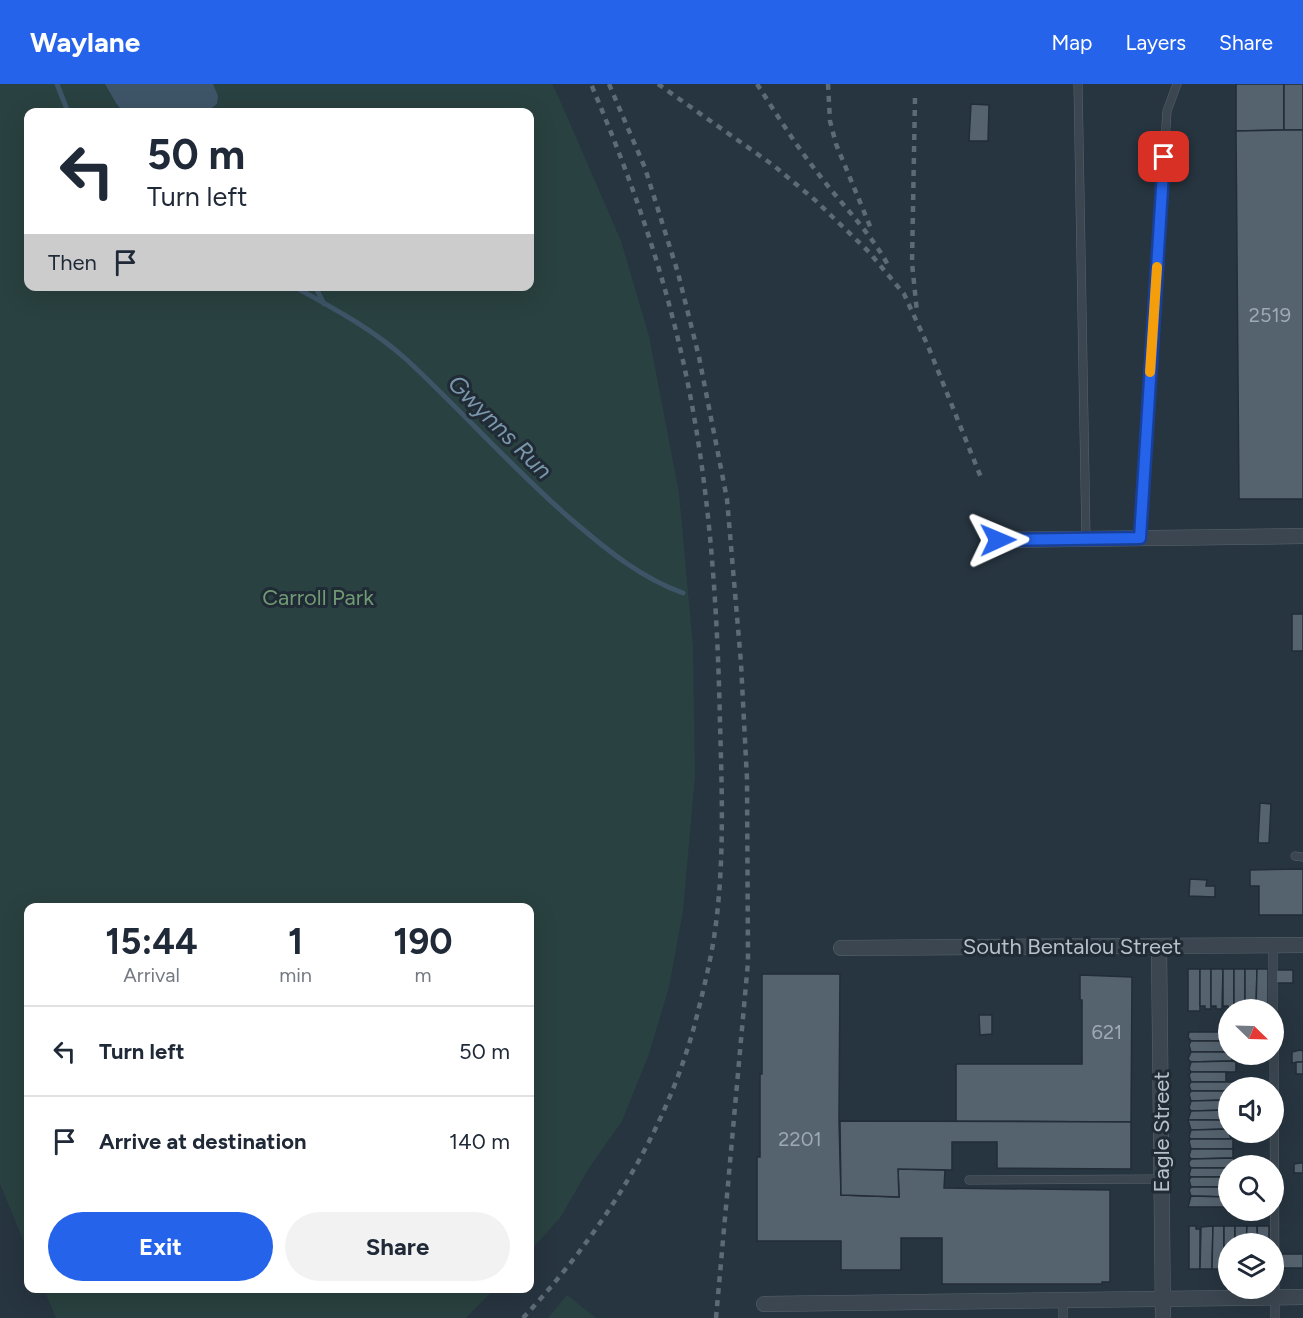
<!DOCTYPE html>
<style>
body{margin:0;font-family:Figtree,sans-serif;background:#f2f2f3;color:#1f2937;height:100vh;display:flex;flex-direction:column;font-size:22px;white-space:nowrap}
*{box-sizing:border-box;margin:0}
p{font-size:20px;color:#747a83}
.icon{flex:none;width:33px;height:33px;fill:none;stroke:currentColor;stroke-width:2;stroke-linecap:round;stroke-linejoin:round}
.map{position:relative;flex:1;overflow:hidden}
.details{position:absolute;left:24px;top:819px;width:510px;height:390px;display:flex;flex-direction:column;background:#fff;border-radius:12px;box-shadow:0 6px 24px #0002}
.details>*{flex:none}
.top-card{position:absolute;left:24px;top:24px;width:510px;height:183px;border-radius:12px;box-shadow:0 6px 24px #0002;background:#fff;color:#1f2937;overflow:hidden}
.needle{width:39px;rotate:113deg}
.buttons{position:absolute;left:1218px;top:915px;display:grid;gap:12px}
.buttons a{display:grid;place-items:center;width:66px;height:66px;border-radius:50%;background:#fff;box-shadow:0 6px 24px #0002;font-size:30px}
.pin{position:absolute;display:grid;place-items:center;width:51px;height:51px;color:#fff;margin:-26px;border-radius:12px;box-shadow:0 3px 9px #0006}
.me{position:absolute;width:66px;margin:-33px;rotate:89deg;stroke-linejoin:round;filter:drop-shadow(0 0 4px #0008)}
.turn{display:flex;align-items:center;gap:21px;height:126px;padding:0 24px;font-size:27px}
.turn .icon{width:78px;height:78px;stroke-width:2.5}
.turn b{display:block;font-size:42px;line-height:51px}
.then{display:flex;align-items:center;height:57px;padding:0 24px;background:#0003;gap:12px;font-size:22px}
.eta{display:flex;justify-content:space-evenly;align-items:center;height:102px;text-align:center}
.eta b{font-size:36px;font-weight:700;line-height:42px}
.primary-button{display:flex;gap:12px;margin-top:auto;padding:12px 24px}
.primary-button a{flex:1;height:69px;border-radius:36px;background:#2563eb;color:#fff;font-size:24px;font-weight:700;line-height:69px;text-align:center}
.primary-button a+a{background:#f2f2f3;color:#1f2937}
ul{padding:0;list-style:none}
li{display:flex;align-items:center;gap:18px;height:90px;padding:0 24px;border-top:2px solid #e0e1e3}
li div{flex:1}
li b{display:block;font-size:22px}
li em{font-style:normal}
header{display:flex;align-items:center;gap:36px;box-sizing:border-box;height:84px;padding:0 30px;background:#2563eb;color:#fff}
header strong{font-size:28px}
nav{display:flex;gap:33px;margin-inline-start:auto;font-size:21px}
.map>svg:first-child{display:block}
</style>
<header>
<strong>Waylane</strong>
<nav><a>Map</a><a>Layers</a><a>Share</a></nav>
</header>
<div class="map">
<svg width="1303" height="1234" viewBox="0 0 1303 1234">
<rect width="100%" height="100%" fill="#273540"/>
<g fill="#294140" fill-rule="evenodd">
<path d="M0,0H552L559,14L621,157L649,252L679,409L693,563L695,692L683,827L669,903L649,970L622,1037L589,1084L560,1134L530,1167V824H28V1168L0,1100ZM28,28H530V202H28Z"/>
<path d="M44,1205H494L466,1234H56Z"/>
<path d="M567,1211L596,1234H548Z"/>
</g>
<path fill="#3d5567" d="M105,0H213L218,12L217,20L206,28H140L138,27L123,28L116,19Z"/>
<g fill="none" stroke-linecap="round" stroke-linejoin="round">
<g stroke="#3d5567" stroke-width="5">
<path d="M57,0L68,28"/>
<path d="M293,202C333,224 373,245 407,276C464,329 515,387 573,437C607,466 641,494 683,509"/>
<path d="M315,202L324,220"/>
</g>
</g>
<g fill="#55636f" stroke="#222d37" stroke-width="1.5">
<path d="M1236,0H1284V46L1236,47Z"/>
<rect x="1284" y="0" width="19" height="46"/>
<path d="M971,20L989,21L988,57H969Z"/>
<path d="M1284,46H1303V415H1239L1236,47Z"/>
<rect x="1292" y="530" width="11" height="37"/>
<path d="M1260,719L1271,720L1269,759H1258Z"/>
<path d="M1303,785V831H1259V802H1250V786Z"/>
<path d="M1190,795L1207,796L1206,802H1215V813L1189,812Z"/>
<rect x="1188" y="885" width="12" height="42"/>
<path d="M1200,885H1211V925H1205V922H1200Z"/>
<path d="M1211,885H1223L1222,925H1216V922H1211Z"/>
<path d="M1223,885H1234V925H1228V922H1223Z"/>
<rect x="1234" y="885" width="11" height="41"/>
<path d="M1245,885H1257L1256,926H1245Z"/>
<path d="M1257,885H1268V926H1256Z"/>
<rect x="1276" y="886" width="17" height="13"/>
<path d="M762,890H840L839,1037L841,1111L899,1113L898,1085L945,1086L944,1104L1110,1106V1198H1102V1200H942V1154H901V1186H841V1157H757V1073H760V990H762Z"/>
<path d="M1080,891L1132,893L1131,1038L956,1037V980H1082V916H1080Z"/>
<path d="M979,931H992V950L980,951Z"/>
<path d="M1189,948H1228V957H1191L1188,953Z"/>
<path d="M1191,957H1228V968H1191L1189,961Z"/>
<path d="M1300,966L1303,967V978L1292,979V968Z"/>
<path d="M1191,968H1228V970H1232V977L1191,978L1188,975Z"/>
<path d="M1232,977L1236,978V988H1191L1189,985L1191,978Z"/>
<rect x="1296" y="978" width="7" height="12"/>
<path d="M1191,988H1226V998H1191L1189,991Z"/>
<path d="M1191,998H1233V1004H1228L1227,1007H1191L1189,1001Z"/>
<path d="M1191,1007H1227V1016L1191,1017L1189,1010Z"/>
<path d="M1227,1016H1228V1026L1191,1027L1189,1024L1191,1017Z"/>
<path d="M1228,1026V1036H1188L1191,1027Z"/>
<path d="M1188,1036H1228V1045L1191,1046Z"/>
<path d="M840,1037L1131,1038V1085L997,1084V1058H952V1086L898,1085L899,1113L841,1111Z"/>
<path d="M1228,1045L1231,1055H1191L1189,1053L1191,1046Z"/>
<path d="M1191,1055H1233V1065H1191L1189,1057Z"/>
<path d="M1191,1065H1233V1074L1191,1075L1189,1072Z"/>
<path d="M1234,1074V1082H1228V1084H1191L1189,1081V1078L1191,1075Z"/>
<path d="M1300,1079H1303V1089H1294V1080Z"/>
<path d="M1191,1084H1228V1093H1191L1189,1091Z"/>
<path d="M1191,1093H1228V1103H1191L1189,1096Z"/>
<path d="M1191,1103H1228V1113L1191,1112L1189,1106Z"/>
<path d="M1191,1112L1227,1113V1123H1188Z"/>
<path d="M1189,1142H1196V1145H1200V1185H1189Z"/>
<path d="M1213,1142L1212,1185H1200L1201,1143Z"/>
<path d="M1213,1142H1224V1185H1212Z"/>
<path d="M1224,1142H1235V1160H1228V1185H1224Z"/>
<path d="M1235,1142H1247L1246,1160H1235Z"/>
<path d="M1247,1142H1257L1258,1160H1246Z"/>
<path d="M1257,1142H1269V1160H1258Z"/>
<rect x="1277" y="1170" width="26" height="14"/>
</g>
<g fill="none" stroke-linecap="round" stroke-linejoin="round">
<defs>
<g id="lane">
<path d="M1078,0L1086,455"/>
<path d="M1140,454L1167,27L1177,0"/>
<path d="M1295,772L1303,773"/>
<path d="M1273,861V926"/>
<path d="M1274,963L1275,1234"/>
<path d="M969,1096L1161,1095"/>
<path d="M1063,1216V1234"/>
</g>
<g id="street">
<path d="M998,456L1303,452"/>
<path d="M1159,862L1163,1234"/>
<path d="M841,864L1303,861"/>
<path d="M764,1220L1303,1213"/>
</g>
</defs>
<use href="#lane" stroke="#59646d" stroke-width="9"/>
<use href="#street" stroke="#59646d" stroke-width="16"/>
<use href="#lane" stroke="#3b4650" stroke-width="8"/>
<use href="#street" stroke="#3b4650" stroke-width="15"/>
<g stroke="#5d6b76" stroke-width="4.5" stroke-dasharray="6 6" stroke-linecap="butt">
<path d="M609,0L645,84L678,189L699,273L727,415L741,579L747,695L748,878L716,1234"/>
<path d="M658,0L773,81L815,116L869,168L904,210L928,262L982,396"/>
<path d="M757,0C777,31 797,63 820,92C843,122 870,148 888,181"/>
<path d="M828,0L830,37L836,60L872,147"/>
<path d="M915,14L912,179L917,228"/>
<path d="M523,1234C600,1152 664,1052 694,943C701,916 708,888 713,860C725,787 722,711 720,638C717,507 708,375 676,247C655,162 625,80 591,0"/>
</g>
</g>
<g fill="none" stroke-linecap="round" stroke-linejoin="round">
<defs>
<path id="route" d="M998,456L1140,454L1164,73"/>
</defs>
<use href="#route" stroke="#184099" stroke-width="15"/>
<use href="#route" stroke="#2563eb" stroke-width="10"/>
<path stroke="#f59e0b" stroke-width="10" d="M1150,288L1157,183"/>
</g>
<g text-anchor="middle" stroke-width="6" stroke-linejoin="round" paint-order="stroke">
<g font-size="20" fill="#9eaab3">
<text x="1270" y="238">2519</text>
<text x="1107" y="955">621</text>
<text x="800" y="1062">2201</text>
</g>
<g font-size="22" fill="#709a74" stroke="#202b35">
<text x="318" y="521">Carroll Park</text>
</g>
<g font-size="22" fill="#b7c1ca" stroke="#202b35">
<text x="1072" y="870">South Bentalou Street</text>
<text transform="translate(1161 1048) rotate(-90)" y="8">Eagle Street</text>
</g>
<g font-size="24" font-style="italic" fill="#7996ab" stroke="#202b35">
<text transform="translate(500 343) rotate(45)" y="8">Gwynns Run</text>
</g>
</g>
</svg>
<div class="buttons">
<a><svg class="needle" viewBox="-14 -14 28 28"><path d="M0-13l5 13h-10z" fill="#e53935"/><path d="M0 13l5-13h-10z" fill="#747a83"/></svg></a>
<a><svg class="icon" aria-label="sound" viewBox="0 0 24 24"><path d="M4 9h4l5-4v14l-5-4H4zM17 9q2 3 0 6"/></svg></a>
<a><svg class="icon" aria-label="search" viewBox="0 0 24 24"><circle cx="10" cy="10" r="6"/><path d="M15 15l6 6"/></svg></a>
<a><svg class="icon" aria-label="layers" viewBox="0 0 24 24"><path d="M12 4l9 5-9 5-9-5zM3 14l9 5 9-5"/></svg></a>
</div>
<div class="pin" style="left:1164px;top:73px;background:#d93025"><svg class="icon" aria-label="arrive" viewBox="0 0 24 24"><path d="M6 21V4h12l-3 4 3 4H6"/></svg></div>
<svg class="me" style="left:998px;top:456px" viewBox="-20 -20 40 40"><path d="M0-17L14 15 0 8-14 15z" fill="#2563eb" stroke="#fff" stroke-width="4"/></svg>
<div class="top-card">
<div class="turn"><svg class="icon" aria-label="left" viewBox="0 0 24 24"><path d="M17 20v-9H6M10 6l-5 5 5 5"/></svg><div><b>50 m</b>Turn left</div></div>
<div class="then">Then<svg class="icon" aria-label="arrive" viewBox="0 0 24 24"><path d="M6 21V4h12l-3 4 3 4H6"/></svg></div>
</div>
<section class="details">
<div class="eta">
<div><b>15:44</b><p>Arrival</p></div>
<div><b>1</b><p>min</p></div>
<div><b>190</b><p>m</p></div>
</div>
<ul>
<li><svg class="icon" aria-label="left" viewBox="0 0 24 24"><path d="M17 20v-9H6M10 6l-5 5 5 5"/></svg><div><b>Turn left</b></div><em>50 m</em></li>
<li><svg class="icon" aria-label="arrive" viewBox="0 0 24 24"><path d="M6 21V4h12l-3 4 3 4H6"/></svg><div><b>Arrive at destination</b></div><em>140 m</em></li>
</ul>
<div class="primary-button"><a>Exit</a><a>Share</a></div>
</section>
</div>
